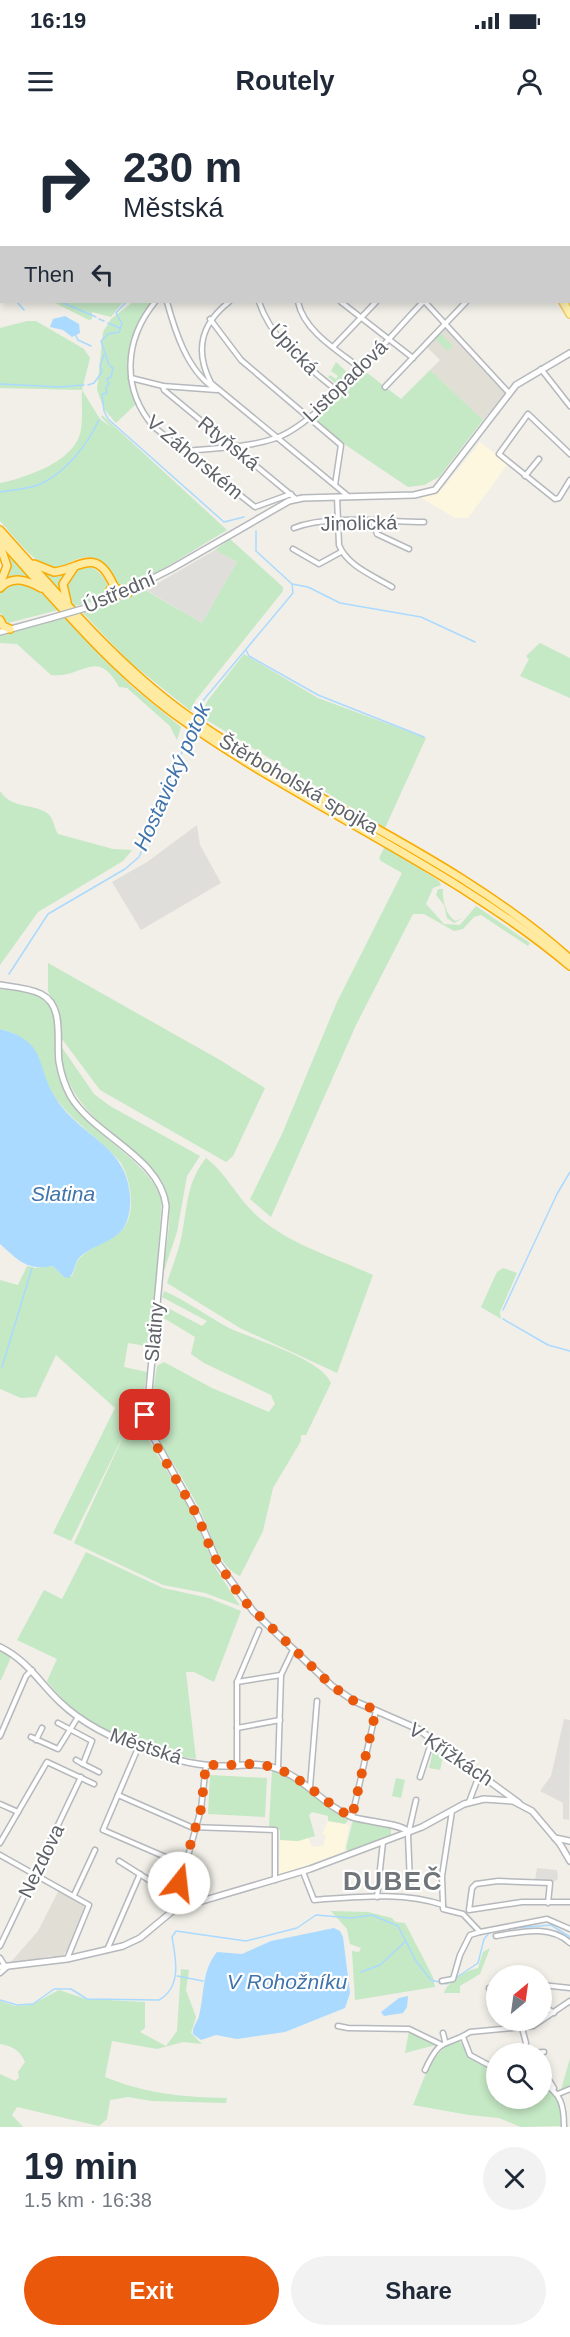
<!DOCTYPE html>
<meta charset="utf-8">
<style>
body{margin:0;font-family:Helvetica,sans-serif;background:#f2f2f3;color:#1f2937;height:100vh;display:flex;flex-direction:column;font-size:22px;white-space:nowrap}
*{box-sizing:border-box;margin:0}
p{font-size:20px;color:#747a83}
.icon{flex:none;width:33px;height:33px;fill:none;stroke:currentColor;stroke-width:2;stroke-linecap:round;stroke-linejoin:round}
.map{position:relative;height:2007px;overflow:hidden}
.sheet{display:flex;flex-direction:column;background:#fff;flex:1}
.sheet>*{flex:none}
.banner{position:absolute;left:0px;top:0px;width:570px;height:183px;box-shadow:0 3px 9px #0003;background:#fff;color:#1f2937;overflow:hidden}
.needle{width:39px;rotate:29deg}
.tools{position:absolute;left:486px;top:1845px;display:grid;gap:12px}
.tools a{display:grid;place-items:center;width:66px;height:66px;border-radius:50%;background:#fff;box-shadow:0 3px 9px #0003;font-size:30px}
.pin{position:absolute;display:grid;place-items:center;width:51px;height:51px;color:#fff;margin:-26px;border-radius:12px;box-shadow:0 3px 9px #0006}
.me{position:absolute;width:66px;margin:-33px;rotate:16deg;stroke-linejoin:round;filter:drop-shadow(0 0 4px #0008)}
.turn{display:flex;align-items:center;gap:21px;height:126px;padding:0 24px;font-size:27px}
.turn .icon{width:78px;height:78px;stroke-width:2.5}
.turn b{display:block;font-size:42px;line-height:51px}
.then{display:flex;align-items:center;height:57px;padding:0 24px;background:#0003;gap:12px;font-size:22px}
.round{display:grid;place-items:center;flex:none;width:63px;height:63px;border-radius:32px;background:#f2f2f3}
.head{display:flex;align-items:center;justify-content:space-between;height:102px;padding:0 24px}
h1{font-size:36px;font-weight:700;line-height:45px}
.primary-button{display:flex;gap:12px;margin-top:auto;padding:12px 24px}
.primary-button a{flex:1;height:69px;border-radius:36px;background:#ea580c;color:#fff;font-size:24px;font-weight:700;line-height:69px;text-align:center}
.primary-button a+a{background:#f2f2f3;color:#1f2937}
.status{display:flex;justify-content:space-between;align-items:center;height:42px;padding:0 30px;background:#fff;direction:ltr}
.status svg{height:16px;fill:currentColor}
header{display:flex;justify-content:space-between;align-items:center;height:78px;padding:0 24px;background:#fff;font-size:27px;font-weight:700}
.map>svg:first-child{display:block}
</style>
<div class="status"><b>16:19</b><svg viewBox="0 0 49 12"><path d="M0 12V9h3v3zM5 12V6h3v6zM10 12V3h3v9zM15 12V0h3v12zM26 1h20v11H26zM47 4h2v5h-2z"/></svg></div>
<header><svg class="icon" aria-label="menu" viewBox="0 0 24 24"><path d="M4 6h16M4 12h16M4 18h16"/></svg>Routely<svg class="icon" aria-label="person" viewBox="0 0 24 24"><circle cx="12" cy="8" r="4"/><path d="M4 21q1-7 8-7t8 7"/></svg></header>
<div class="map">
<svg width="570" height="2007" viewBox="0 0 570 2007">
<rect width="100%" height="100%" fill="#f1efe8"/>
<g fill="#fef7e0">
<path d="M480,322L508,344L468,398H455L420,377L433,374L444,367Z"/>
<path d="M328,1701L349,1705L344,1732L279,1755L280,1720L298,1721L308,1718L312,1727L323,1726L326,1715L322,1714Z"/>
</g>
<g fill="#e0deda">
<path d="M215,430L237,442L202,503L146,470Z"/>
<path d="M197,705L200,725L221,763L141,810L112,762L147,742Z"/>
<path d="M564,1599L570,1600L569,1700L563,1699V1683L540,1671L551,1656Z"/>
<path d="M537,1748L557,1750L558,1759L553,1762L535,1760Z"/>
</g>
<g fill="#e1ded6">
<path d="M445,207L507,272L483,300L430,250L440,240L427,227Z"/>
<path d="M59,1770L81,1783L89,1792L70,1833L66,1831L63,1836L56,1838L50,1836L31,1841L10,1843L38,1811Z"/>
</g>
<g fill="#c5e8c5">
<path d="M232,0H357L359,1H231Z"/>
<path d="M53,182H123L111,197L92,192V199L89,200Z"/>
<path d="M133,182H154C131,220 124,239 137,283L116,303L104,289L97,270L103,212L111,199Z"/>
<path d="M27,201H36L84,229L90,238L82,270L100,299L112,308L101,297L102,295L227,410L163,449L125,468C110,463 108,445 95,439C78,432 67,449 51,447C35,445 11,413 0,401V363C25,358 69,343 79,317C84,304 81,283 82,270L0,268V208Z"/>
<path d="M440,213L453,226L448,231L435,219Z"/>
<path d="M336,242L350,255L339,266L328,257L330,255L336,259L338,256L331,251Z"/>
<path d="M362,249L401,279L430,250L483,300L439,357L424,365L408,367L347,326L313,298Z"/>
<path d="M230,419L283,467V471L195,581L191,591L127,540L83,493L145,470L202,503L237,442L215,430Z"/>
<path d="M8,433L31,459L20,456L8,458L11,444Z"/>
<path d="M88,446C99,449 117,468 102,478C95,482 83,484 74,486L65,468L73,450Z"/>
<path d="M44,454H63L60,472Z"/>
<path d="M17,462L37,468L58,490L8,503L0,493V472L6,466Z"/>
<path d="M64,497L131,566L181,607L177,620L170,606L127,568L119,567C97,526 82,559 51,555L17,524L0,523V515Z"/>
<path d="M540,523L570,538V578L520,556L529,539L526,536Z"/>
<path d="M244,534L318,578L426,618L385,708L200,596L208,580Z"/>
<path d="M0,671C11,689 32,683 47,693C54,698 54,708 58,714L113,729L132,730L123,741L38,792L0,845Z"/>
<path d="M388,719C440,749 493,777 538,817L483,777Z"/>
<path d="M385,726L439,761L441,765L433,768L426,784L444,804L460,805L476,786L530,823L528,826L481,795L474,797L463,809L454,811L424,794H413L356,905L271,1097L250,1079L282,1014L337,882L402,753L381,741L379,738Z"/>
<path d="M438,769H443C442,780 446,795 455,801L463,798L454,803L447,798L444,785L436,775Z"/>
<path d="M48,843L220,940L265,968L233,1036L226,1042L100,970L62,919L61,900L48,871Z"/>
<path d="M0,869C12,871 29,871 40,877C62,890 53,921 55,941C56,953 61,965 67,975C91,1016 142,1035 162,1078L151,1227L128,1223L124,1247L147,1252L142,1284L143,1305L148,1319L191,1392L216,1449L240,1486L205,1473L163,1465L74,1423L127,1308L71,1421L53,1413L115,1288L56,1235L36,1277L21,1278L0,1269V1160L18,1165L27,1146L35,1148L53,1146L64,1157L72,1156C75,1150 75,1144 79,1139C89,1127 110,1122 122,1110C137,1094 131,1060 121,1043C103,1021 76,1005 58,981C36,951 45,920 0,909Z"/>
<path d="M61,926L94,974L110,986L200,1036L187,1056L177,1112L161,1160C164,1137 174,1095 167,1073C163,1057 148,1045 136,1035C101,1004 61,976 61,926Z"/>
<path d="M206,1038C226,1053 236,1076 254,1093C285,1123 334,1137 373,1155L337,1253L240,1208L167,1163C172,1147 179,1130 182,1114C188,1084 186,1064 206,1038Z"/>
<path d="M503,1148L517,1153L500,1192L501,1199L481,1187L497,1152Z"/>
<path d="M164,1171C187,1181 207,1196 229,1208C255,1220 320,1238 331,1263L306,1315H301V1321L273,1368L263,1411L240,1456C216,1446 210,1407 198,1386C184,1361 169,1334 151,1311L149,1298L157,1246L164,1242L212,1268L269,1292L275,1284L271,1275L204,1243L191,1234L195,1217L162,1197L161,1188L164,1186L202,1206L207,1201L162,1177Z"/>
<path d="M86,1432L163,1468L209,1478L241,1491L214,1562L194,1552H186L196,1639C141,1630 81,1607 47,1561L57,1539L17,1520L44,1470L62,1479Z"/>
<path d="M0,1529L12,1535L1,1560H0Z"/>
<path d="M433,1631L444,1633L440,1650L429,1648Z"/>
<path d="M272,1650L295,1660L349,1699L345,1704L328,1701V1696L312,1692L309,1695L315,1716L298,1721L280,1720V1710L269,1706Z"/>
<path d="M210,1655L267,1658L265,1697L208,1694Z"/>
<path d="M396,1658L405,1660L401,1678L392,1676Z"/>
<path d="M353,1700L391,1708V1716L349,1733L346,1728Z"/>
<path d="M331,1791L368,1792L392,1798L395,1802L405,1803L433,1857L435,1867L355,1880L352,1831L359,1832L361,1828L350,1824L347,1809Z"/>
<path d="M490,1828L480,1854L460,1866V1873H444C448,1861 465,1851 478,1848L483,1832Z"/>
<path d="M181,1849L189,1850L186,1870L196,1897L191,1913L202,1924L183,1922L157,1929L112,1921L105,1957C147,1974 182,1977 227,1978L226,1983L152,1981L128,1977L110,1980L107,1999L99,2006L17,1987L12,1995L23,2007H0V1954L15,1961L19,1958L18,1952L25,1942C20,1930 12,1926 0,1924V1881L15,1886L31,1885L59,1870L86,1879L145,1882V1908L140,1912L166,1926L177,1911Z"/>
<path d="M409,1911L427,1917L436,1925L405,1933Z"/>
<path d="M459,1920L472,1940L496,1951V1978H542V1965L560,1981L561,2006L521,2007L499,1998L469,1995L413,1985C426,1957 429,1931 459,1920Z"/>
<path d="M570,1938V1967L561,1970Z"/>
</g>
<g fill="#aadaff">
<path d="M65,196L79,204L80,213L72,217L63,210L50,207L53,199Z"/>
<path d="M0,909C49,922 34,945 57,980C81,1017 126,1025 130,1075C131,1086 129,1102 122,1110C110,1124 90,1126 79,1138C74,1144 75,1152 69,1158L64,1157L53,1146C27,1151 19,1141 0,1124Z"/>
<path d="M334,1808L340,1811L343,1817L350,1873L345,1888L285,1912L237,1919L216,1915L201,1920L193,1914C192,1907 197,1903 199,1896C205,1873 201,1852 217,1832L242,1834L271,1821Z"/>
<path d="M408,1876L407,1887L403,1893L384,1896L381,1892L399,1878Z"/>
</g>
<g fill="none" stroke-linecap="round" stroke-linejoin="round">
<g stroke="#aadaff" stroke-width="1.5">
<path d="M321,0V2"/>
<path d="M0,95L2,96"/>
<path d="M0,162L2,164"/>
<path d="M17,182L24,190"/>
<path d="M61,182L96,197"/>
<path d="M126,182L116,193L122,204L119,212L108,214L101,221L109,245L113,248L111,257L107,259L109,264L106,267L107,273L102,274L104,291L108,299L224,402L244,397"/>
<path d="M99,199L104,201"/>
<path d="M108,203L120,208"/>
<path d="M75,214L78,220L91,226"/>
<path d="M0,264L60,267L84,265"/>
<path d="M88,265L94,263L102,252L100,246L104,235"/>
<path d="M0,372C12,370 26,369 38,365C65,354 87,325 99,300"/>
<path d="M292,464L308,467L340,483L421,497L475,522"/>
<path d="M246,530L249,536L318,575L424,617"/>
<path d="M196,597L201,583L293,473L292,464L256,431V411"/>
<path d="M9,854L48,794L125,749L139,737L191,610"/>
<path d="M503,1190L557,1074L570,1052"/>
<path d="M503,1199L548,1225L570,1231"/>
<path d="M2,1247L32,1148"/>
<path d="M503,1809L551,1805L570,1817"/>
<path d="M361,1852L380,1845L406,1821"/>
<path d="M177,1856L203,1861"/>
<path d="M0,1880L17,1885L33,1884L54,1869H71L87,1879L159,1880C182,1867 176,1839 172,1817L176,1811L246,1821L297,1808L316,1795L351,1798L372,1795L398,1806L416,1841L431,1860L447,1864L478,1843L484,1819L490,1812"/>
</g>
<defs>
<g id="minor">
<path d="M33,0V2"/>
<path d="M524,0L525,2"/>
<path d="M569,0L570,4"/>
<path d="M16,2L21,0"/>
<path d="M92,2L93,0"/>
<path d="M128,2L129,0"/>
<path d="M166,2L168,0"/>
<path d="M555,2L559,0"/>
<path d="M0,4H2"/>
<path d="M0,47L2,46"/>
<path d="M568,60H570"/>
<path d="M0,72H2"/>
<path d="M568,87L570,90"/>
<path d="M0,126L2,125"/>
<path d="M155,182C124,220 121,269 154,307L255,387L291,374"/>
<path d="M167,182C175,211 187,250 214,268"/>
<path d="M229,182C201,204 194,230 211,263L348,376"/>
<path d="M259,182C272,221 306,245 337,271"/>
<path d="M298,182C304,211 337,230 360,248"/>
<path d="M341,182L413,238"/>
<path d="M425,182L509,273"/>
<path d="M210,199L241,240L341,325L335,365"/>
<path d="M333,227L376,182"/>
<path d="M541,249L570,286"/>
<path d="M131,258L163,266L217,270"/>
<path d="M163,266L164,270L296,379"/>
<path d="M385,267L466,182"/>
<path d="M185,331C215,328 247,328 276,318C319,303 389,217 423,182"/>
<path d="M570,334L528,294L499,334L555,379L559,378L570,360"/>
<path d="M525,356L539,339"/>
<path d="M337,377L339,425C347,446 374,456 392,467"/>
<path d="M373,402L377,414L409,429"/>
<path d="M294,408C328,394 387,402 424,402"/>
<path d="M293,429L319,444L341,432"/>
<path d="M237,1562L281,1555"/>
<path d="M58,1603L92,1621L83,1644L99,1652"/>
<path d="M237,1608L280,1600"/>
<path d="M0,1616L26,1556L32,1550"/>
<path d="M31,1617L58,1629L78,1597"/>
<path d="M36,1620L42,1608"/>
<path d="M138,1628L103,1710L184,1745"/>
<path d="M76,1640L83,1644"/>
<path d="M237,1646V1562L259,1510"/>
<path d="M278,1649L281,1555L292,1532"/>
<path d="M420,1657L432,1620"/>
<path d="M310,1667L317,1581"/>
<path d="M118,1675L191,1707L275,1710V1760"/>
<path d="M469,1682L480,1653"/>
<path d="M0,1684L18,1692"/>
<path d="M352,1697L376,1591"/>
<path d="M0,1723L47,1642L94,1664"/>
<path d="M0,1735L89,1785L67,1839"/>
<path d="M119,1741L160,1767L173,1781"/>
<path d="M303,1752L314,1780C356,1777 403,1771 443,1785V1789L463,1794L480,1812L547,1799L570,1809"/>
<path d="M410,1763L408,1715L416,1680"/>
<path d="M74,1775L95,1730"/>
<path d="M377,1777L383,1722"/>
<path d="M548,1783L550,1763L498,1761L476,1764L472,1768L469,1790L522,1782H570"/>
<path d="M443,1785L442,1756L452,1691"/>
<path d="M173,1790L201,1689L206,1645"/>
<path d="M496,1816C520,1812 550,1804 570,1823"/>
<path d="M0,1826L81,1657"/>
<path d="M107,1830L140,1754"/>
<path d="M0,1838L5,1846"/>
<path d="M0,1853L7,1847"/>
<path d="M442,1861L453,1859L460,1835L470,1815L480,1812"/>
<path d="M542,1865L570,1868"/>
<path d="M489,1868H496"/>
<path d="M545,1887L554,1893"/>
<path d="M338,1906L348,1908L409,1909L440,1924"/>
<path d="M522,1908L526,1923"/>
<path d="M443,1913L445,1921"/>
<path d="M463,1917L470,1935L496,1949"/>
<path d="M531,1933L544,1932"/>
<path d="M542,1949L554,1968"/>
<path d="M425,1950C441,1915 445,1928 470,1912L533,1906L570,1881"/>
<path d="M542,1962C561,1974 564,1984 564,2007"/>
<path d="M558,1974L570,1969"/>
</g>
<g id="tertiary">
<path d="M114,478L171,449L289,381L303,378L414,375L435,370L516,265L570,233"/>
<path d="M0,512L51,498"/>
<path d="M0,865C13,867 29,868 41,874C65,886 56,921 59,942C61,954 65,966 71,977C95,1016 161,1038 166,1086L146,1304L198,1397L218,1443L253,1491L332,1566L354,1581L418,1609L519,1683"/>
<path d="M0,1527C27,1540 39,1562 60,1582C85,1606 118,1621 151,1632C173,1640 203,1647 227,1646C242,1646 256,1642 272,1647C304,1656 322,1685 352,1697C367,1702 399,1703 409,1712"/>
<path d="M555,1718L570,1721"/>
<path d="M0,1847L67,1839L123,1826L140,1818L175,1789L310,1749L422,1707L464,1684L484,1679L513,1681L532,1691L560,1724L570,1741"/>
</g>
<g id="primary">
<path d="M368,0L370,2"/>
<path d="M563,182L570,194"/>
</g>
<g id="trunk">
<path d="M0,410C62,479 121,551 198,603C319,686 460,740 570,839"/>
<path d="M0,419C58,483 113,551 184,601C309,689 452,747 570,846"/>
<path d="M0,425L7,446L0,464"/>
<path d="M34,444L54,452C78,450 94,427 111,460C114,466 117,471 115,478"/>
<path d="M0,468C12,455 27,460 41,468"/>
<path d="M115,468L128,473"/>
<path d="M67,482L63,464L73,449"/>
<path d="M101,483L108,477L110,470"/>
<path d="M0,500L3,506L10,509"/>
</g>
</defs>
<use href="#minor" stroke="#b5b8bc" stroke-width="7"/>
<use href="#tertiary" stroke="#b5b8bc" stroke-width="8"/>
<use href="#primary" stroke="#f2c960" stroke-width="10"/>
<use href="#trunk" stroke="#f9ab00" stroke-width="10"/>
<use href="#minor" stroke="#fff" stroke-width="4"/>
<use href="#tertiary" stroke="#fff" stroke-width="5"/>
<use href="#primary" stroke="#fff2af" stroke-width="7"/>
<use href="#trunk" stroke="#feeaa1" stroke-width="7"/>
<defs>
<g id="rail">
<path d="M410,0L412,2"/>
<path d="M459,0L460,2"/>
<path d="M568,137L570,139"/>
</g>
</defs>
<use href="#rail" stroke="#b6b7b8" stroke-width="4"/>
<use href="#rail" stroke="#fff" stroke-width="1.5" stroke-dasharray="4.5" stroke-linecap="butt"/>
<defs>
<path id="tertiary-bridge" d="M51,498L89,487"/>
</defs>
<use href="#tertiary-bridge" stroke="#b5b8bc" stroke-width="8" stroke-linecap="butt"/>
<use href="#tertiary-bridge" stroke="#fff" stroke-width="5"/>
</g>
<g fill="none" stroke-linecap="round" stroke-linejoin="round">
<path stroke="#ea580c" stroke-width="10" stroke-dasharray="0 18" d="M145,1295L149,1313L198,1397L213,1435L242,1479L332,1566L354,1581L376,1590L352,1697C321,1682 301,1653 267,1646C247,1641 226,1648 206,1644L201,1689L179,1763"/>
</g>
<g text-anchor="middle" stroke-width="4.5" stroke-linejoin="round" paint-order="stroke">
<g font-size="20" fill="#5f6368" stroke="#fff">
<text transform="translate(294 229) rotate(47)" y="7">Úpická</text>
<text transform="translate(345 261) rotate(-44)" y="7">Listopadová</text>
<text transform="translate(229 323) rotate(39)" y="7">Rtyňská</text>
<text transform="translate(195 337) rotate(40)" y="7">V Záhorském</text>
<text transform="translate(359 403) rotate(-1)" y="7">Jinolická</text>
<text transform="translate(119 472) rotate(-23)" y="7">Ústřední</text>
<text transform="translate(299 664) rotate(30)" y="7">Štěrboholská spojka</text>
<text transform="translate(154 1212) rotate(-85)" y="7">Slatiny</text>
<text transform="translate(146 1626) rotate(19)" y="7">Městská</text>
<text transform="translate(451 1634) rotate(34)" y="7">V Křížkách</text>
<text transform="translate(41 1741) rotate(-64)" y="7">Nezdova</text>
</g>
<g font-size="21" font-style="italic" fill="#4174aa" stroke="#fff">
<text transform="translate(172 657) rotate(-66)" y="7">Hostavický potok</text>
<text x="63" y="1081">Slatina</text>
<text x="287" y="1869">V Rohožníku</text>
</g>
<g font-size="26" font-weight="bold" letter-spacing="1.5" fill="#70757a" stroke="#fff">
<text x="393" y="1770">DUBEČ</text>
</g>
</g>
</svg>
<div class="tools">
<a><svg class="needle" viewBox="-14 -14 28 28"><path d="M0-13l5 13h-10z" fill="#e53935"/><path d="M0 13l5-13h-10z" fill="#747a83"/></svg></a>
<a><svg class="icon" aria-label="search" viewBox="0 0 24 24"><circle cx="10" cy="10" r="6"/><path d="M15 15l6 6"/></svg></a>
</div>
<div class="pin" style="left:145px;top:1295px;background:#d93025"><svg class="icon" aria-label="arrive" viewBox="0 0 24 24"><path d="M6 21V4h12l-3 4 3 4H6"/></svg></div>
<svg class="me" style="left:179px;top:1763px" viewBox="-20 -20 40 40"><circle r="19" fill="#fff"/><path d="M0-13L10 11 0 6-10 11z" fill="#ea580c"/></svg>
<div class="banner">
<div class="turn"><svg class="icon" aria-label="right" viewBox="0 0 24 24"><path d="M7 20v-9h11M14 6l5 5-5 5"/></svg><div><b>230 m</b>Městská</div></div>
<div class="then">Then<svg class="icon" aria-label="left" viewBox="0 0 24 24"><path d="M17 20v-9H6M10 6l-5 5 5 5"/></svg></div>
</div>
</div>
<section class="sheet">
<div class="head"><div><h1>19 min</h1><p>1.5 km · 16:38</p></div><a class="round"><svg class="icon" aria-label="close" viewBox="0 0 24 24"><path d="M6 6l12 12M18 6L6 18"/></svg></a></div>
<div class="primary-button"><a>Exit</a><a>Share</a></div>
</section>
